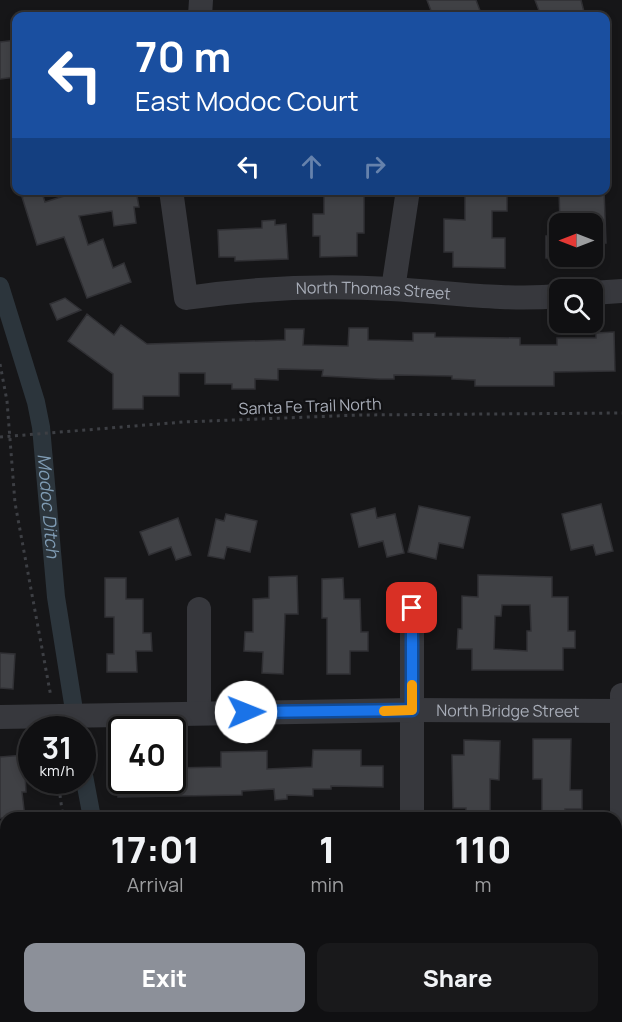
<!DOCTYPE html>
<style>
body{margin:0;font-family:Manrope,sans-serif;background:#19191b;color:#f1f3f6;height:100vh;display:flex;flex-direction:column;font-size:22px;white-space:nowrap}
*{box-sizing:border-box;margin:0}
p{font-size:20px;color:#9c9d9f}
.icon{flex:none;width:33px;height:33px;fill:none;stroke:currentColor;stroke-width:2;stroke-linecap:round;stroke-linejoin:round}
.map{position:relative;flex:1;overflow:hidden}
.panel{position:absolute;left:0px;top:812px;width:622px;height:212px;display:flex;flex-direction:column;background:#101012;border-radius:18px 18px 0 0;box-shadow:0 3px 9px #0003,0 0 0 2px #303032}
.panel>*{flex:none}
.hud{position:absolute;left:12px;top:12px;width:598px;height:183px;border-radius:12px;box-shadow:0 3px 9px #0003,0 0 0 2px #303032;background:#1a4fa0;color:#fff;overflow:hidden}
.needle{width:39px;rotate:270deg}
.fabs{position:absolute;left:549px;top:213px;display:grid;gap:12px}
.fabs a{display:grid;place-items:center;width:54px;height:54px;border-radius:12px;background:#101012;box-shadow:0 3px 9px #0003,0 0 0 2px #303032;font-size:30px}
.speed{position:absolute;left:18px;top:716px;display:flex;gap:12px;font-size:30px;font-weight:700;text-align:center}
.speed>*{display:grid;place-content:center;width:78px;height:78px;border-radius:50%;background:#101012;box-shadow:0 3px 9px #0003,0 0 0 2px #303032;line-height:1}
.speed small{font-size:15px;font-weight:400}
.speed .limit{border:3px solid #111;border-radius:9px;background:#fff;color:#111}
.pin{position:absolute;display:grid;place-items:center;width:51px;height:51px;color:#fff;margin:-26px;border-radius:12px;box-shadow:0 3px 9px #0006}
.me{position:absolute;width:66px;margin:-33px;rotate:89deg;stroke-linejoin:round;filter:drop-shadow(0 0 4px #0008)}
.turn{display:flex;align-items:center;gap:21px;height:126px;padding:0 24px;font-size:27px}
.turn .icon{width:78px;height:78px;stroke-width:2.5}
.turn b{display:block;font-size:42px;line-height:51px}
.lanes{display:flex;align-items:center;height:57px;padding:0 24px;background:#0003;justify-content:center;gap:30px;direction:ltr}
.lanes .off{opacity:.35}
.eta{display:flex;justify-content:space-evenly;align-items:center;height:102px;text-align:center}
.eta b{font-size:36px;font-weight:800;line-height:42px}
.cta{display:flex;gap:12px;margin-top:auto;padding:12px 24px}
.cta a{flex:1;height:69px;border-radius:12px;background:#8c9099;color:#fff;font-size:24px;font-weight:800;line-height:69px;text-align:center}
.cta a+a{background:#19191b;color:#f1f3f6}
.map>svg:first-child{display:block}
</style>
<div class="map">
<svg width="622" height="1022" viewBox="0 0 622 1022">
<rect width="100%" height="100%" fill="#161618"/>
<g fill="none" stroke-linecap="round" stroke-linejoin="round">
<g stroke="#2c353c" stroke-width="18">
<path id="s1" d="M0,286L36,402L41,427L56,597L77,729"/>
<path d="M82,765L92,818"/>
<path d="M142,1017L145,1022"/>
</g>
</g>
<g fill="#404145" stroke="#303034" stroke-width="1.5" fill-rule="evenodd">
<path d="M427,0H476L482,16H433Z"/>
<path d="M535,0H581L585,16H541Z"/>
<path d="M16,40V77L0,79V42Z"/>
<path d="M41,190L45,202L83,190H136L139,207H134L136,223L114,226L112,211L79,216L88,245L103,239L113,268L124,263L131,282L87,298L64,237L37,245L22,197Z"/>
<path d="M324,190H364V233H357V256L320,257V236H313V214H324Z"/>
<path d="M465,190H498V194H507V211H492V238H505V268L453,267V252H444V219L465,220Z"/>
<path d="M559,190H604L606,243H592V224H560Z"/>
<path d="M275,220V225L286,224L288,259L235,261V257H219L218,230L262,228V221Z"/>
<path d="M546,236H560V257L546,258Z"/>
<path d="M65,298L81,310L57,320L50,304Z"/>
<path d="M87,314L114,335L121,325L147,344L285,340V329H304L303,345L348,346L349,328H368V340L413,341V333H435V337L520,338V345H557V338H596V333L614,332L615,371L554,372V386H475V380L452,379V376L394,375V379H379L322,376L323,370L278,369V380L255,379V389H232V384H205V373H179V396H143V409H113V374L68,341Z"/>
<path d="M601,504L613,551L596,555L593,545L571,550L562,514Z"/>
<path d="M419,506L470,517L463,548L439,543L436,559L408,552Z"/>
<path d="M375,508L377,518L395,514L404,553L387,557L383,541L359,547L351,514Z"/>
<path d="M226,514L257,521L250,552L227,547L224,559L208,556L216,519L224,521Z"/>
<path d="M178,518L191,555L176,560L171,547L149,555L140,532Z"/>
<path d="M478,575L552,577V597H568V631H575V648H563V670H472V649H457L458,629H462V596L478,597ZM502,605H530L531,631H527V651L494,649L495,616H501Z"/>
<path d="M297,576L298,614H285L283,674L262,673L263,652L244,651L245,632H253V599L269,598V577Z"/>
<path d="M105,578H126V599H143V633H151L152,651H136L137,672H107V654H114V617H105Z"/>
<path d="M343,578L344,599H360L361,632H368V651H350V674H327V618H322V579Z"/>
<path d="M0,653L15,654L13,689L0,688Z"/>
<path d="M533,739H571L570,790H582V809H565V818H542V779H533Z"/>
<path d="M464,740L500,741L499,780L490,779V818H466V808H453L452,755H464Z"/>
<path d="M313,750H361V766H383V787L331,786V789H313V796L287,795V799L275,800L274,789L242,791V795L118,797V780H172V768L221,767V752L267,751V769L312,767Z"/>
<path d="M24,755L26,792H22L25,818H0V757Z"/>
</g>
<g fill="none" stroke-linecap="round" stroke-linejoin="round">
<g stroke="#3d3f44" stroke-width="3" stroke-dasharray="3 4.5" stroke-linecap="butt">
<path d="M0,364L7,401L15,503L51,697"/>
<path d="M0,437L183,422L360,415L622,413"/>
<path d="M58,780L63,818"/>
<path d="M116,1017L118,1022"/>
</g>
<g stroke="#37383d" stroke-width="24">
<path d="M200,16L201,0"/>
<path id="s2" d="M171,190L186,298C254,288 322,285 391,289C448,292 502,301 560,296"/>
<path d="M393,289L408,190"/>
<path d="M592,293L622,291"/>
<path d="M412,608V818"/>
<path d="M622,695V894"/>
<path d="M199,713V609"/>
<path id="s3" d="M0,717L412,710L622,711"/>
<path d="M412,1017V1022"/>
</g>
</g>
<g fill="none" stroke-linecap="round" stroke-linejoin="round">
<defs>
<path id="route" d="M246,712L412,710V608"/>
</defs>
<use href="#route" stroke="#114b97" stroke-width="15"/>
<use href="#route" stroke="#1a73e8" stroke-width="10"/>
<path stroke="#f59e0b" stroke-width="10" d="M384,711L412,710V685"/>
</g>
<g text-anchor="middle" stroke-width="4.5" stroke-linejoin="round" paint-order="stroke">
<g font-size="16" fill="#a8adb8" stroke="#111113">
<text dy="6" stroke="none"><textPath href="#s2" startOffset="297">North Thomas Street</textPath></text>
<text transform="translate(310 406) rotate(-2)" y="6">Santa Fe Trail North</text>
<text dy="6" stroke="none"><textPath href="#s3" startOffset="508">North Bridge Street</textPath></text>
</g>
<g font-size="18" font-style="italic" fill="#7f9bb3" stroke="#111113">
<text dy="6" stroke="none"><textPath href="#s1" startOffset="226">Modoc Ditch</textPath></text>
</g>
</g>
</svg>
<div class="fabs">
<a><svg class="needle" viewBox="-14 -14 28 28"><path d="M0-13l5 13h-10z" fill="#e53935"/><path d="M0 13l5-13h-10z" fill="#9c9d9f"/></svg></a>
<a><svg class="icon" aria-label="search" viewBox="0 0 24 24"><circle cx="10" cy="10" r="6"/><path d="M15 15l6 6"/></svg></a>
</div>
<div class="speed"><div>31<small>km/h</small></div><div class="limit">40</div></div>
<div class="pin" style="left:412px;top:608px;background:#d93025"><svg class="icon" aria-label="arrive" viewBox="0 0 24 24"><path d="M6 21V4h12l-3 4 3 4H6"/></svg></div>
<svg class="me" style="left:246px;top:712px" viewBox="-20 -20 40 40"><circle r="19" fill="#fff"/><path d="M0-13L10 11 0 6-10 11z" fill="#1a73e8"/></svg>
<div class="hud">
<div class="turn"><svg class="icon" aria-label="left" viewBox="0 0 24 24"><path d="M17 20v-9H6M10 6l-5 5 5 5"/></svg><div><b>70 m</b>East Modoc Court</div></div>
<div class="lanes"><svg class="icon" aria-label="left" viewBox="0 0 24 24"><path d="M17 20v-9H6M10 6l-5 5 5 5"/></svg><svg class="icon off" aria-label="ahead" viewBox="0 0 24 24"><path d="M12 20V5M6 11l6-6 6 6"/></svg><svg class="icon off" aria-label="right" viewBox="0 0 24 24"><path d="M7 20v-9h11M14 6l5 5-5 5"/></svg></div>
</div>
<section class="panel">
<div class="eta">
<div><b>17:01</b><p>Arrival</p></div>
<div><b>1</b><p>min</p></div>
<div><b>110</b><p>m</p></div>
</div>
<div class="cta"><a>Exit</a><a>Share</a></div>
</section>
</div>
